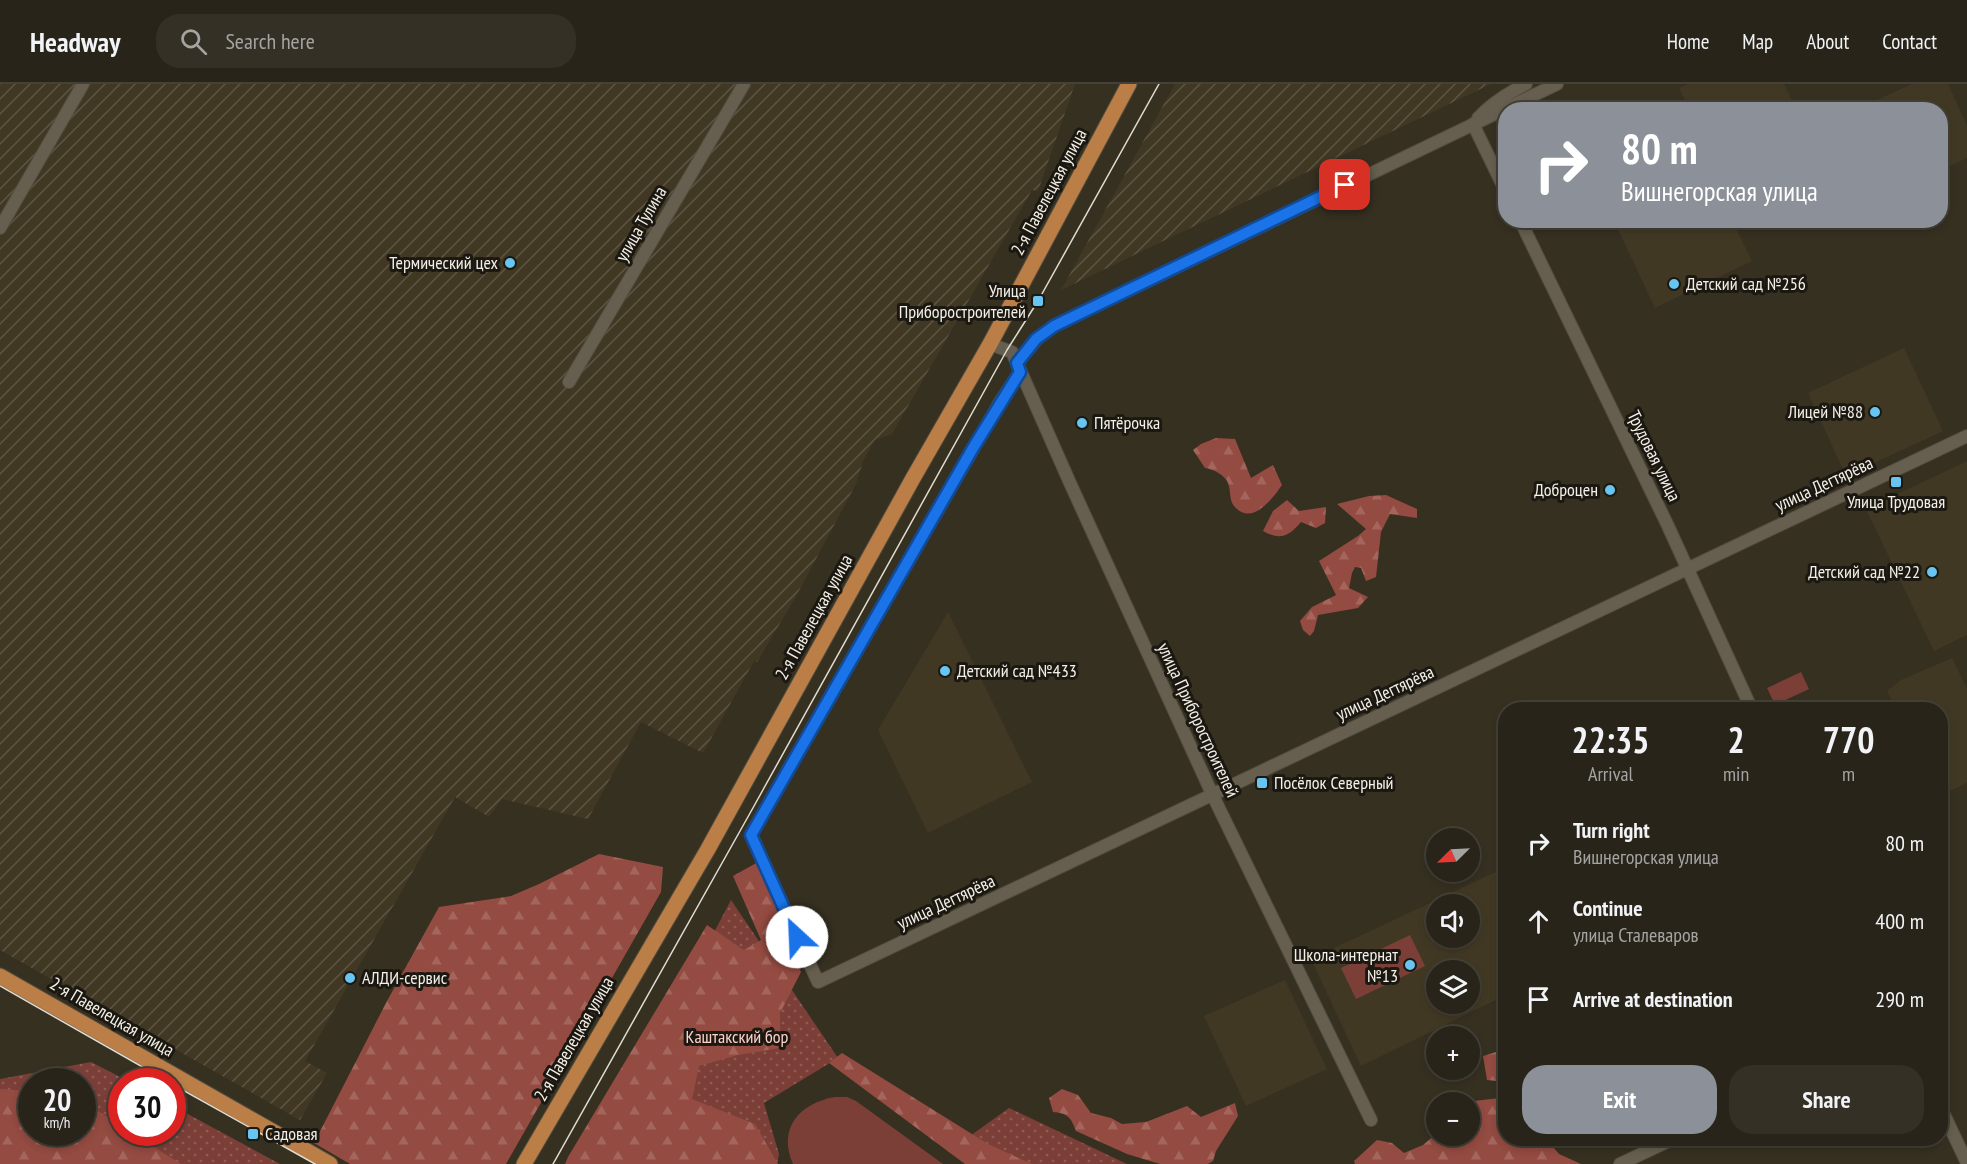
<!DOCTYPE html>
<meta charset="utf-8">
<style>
body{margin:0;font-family:"PT Sans Narrow",sans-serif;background:#343026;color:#f1f3f6;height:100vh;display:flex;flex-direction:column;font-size:22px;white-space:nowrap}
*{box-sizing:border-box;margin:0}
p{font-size:20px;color:#a5a4a2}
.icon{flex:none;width:33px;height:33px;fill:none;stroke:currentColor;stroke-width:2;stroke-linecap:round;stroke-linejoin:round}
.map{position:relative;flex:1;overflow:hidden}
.side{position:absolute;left:1498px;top:618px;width:450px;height:444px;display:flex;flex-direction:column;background:#282419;border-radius:24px;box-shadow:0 3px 9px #0003,0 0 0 2px #444138}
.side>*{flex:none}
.banner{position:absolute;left:1498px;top:18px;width:450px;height:126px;border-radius:24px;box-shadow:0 3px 9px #0003,0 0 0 2px #444138;background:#8c9099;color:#fff;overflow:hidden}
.needle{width:39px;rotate:246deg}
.tools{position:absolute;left:1426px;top:744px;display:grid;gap:12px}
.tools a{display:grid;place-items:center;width:54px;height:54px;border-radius:50%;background:#282419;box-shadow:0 3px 9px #0003,0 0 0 2px #444138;font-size:30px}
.speed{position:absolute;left:18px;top:984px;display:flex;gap:12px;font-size:30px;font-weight:700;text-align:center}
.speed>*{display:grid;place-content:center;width:78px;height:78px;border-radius:50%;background:#282419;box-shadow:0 3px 9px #0003,0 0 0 2px #444138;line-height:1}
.speed small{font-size:15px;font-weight:400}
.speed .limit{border:9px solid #d22;background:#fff;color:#111}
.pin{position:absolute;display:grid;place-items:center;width:51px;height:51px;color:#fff;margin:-26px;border-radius:12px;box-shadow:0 3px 9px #0006}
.me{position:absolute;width:66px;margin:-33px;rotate:335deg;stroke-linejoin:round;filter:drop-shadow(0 0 4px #0008)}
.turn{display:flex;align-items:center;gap:21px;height:126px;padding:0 24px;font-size:27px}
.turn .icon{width:78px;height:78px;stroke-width:2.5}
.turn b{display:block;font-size:42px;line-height:51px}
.eta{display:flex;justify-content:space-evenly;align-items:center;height:102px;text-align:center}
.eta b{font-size:36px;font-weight:700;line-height:42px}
.cta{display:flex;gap:12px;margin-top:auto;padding:12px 24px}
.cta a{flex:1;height:69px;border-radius:24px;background:#8c9099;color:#fff;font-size:24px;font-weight:700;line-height:69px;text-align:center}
.cta a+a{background:#343026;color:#f1f3f6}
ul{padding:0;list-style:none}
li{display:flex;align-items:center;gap:18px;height:78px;padding:0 24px}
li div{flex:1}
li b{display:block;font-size:22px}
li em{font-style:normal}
header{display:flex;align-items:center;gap:36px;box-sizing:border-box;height:84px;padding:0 30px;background:#282419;border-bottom:2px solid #444138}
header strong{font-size:28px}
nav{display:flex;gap:33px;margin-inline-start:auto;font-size:21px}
.search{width:420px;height:54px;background:#343026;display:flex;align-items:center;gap:15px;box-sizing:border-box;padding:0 21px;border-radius:24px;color:#a5a4a2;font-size:22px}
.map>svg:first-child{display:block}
</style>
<header>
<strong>Headway</strong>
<div class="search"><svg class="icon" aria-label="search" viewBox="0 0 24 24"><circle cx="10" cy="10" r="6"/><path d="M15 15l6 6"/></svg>Search here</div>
<nav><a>Home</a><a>Map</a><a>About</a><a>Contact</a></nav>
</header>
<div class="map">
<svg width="1967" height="1080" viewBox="0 0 1967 1080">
<defs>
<pattern id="industrial-furrows" width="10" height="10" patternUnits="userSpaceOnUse" patternTransform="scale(1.5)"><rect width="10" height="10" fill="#413824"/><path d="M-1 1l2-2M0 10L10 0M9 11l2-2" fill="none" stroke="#5d5544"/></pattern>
<pattern id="grass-dots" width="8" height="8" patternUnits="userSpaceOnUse" patternTransform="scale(1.5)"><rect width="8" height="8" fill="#7b3f38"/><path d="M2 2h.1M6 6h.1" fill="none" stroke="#8e5b55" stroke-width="1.8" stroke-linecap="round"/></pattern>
<pattern id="forest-firs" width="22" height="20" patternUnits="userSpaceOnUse" patternTransform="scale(1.5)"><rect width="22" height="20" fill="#944b41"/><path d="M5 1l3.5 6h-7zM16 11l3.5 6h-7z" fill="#a4655c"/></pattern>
</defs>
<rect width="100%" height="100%" fill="#363021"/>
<g fill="#413824" fill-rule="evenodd">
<path d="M1688,0H1784L1796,25H1689L1679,4Z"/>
<path d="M1912,0H1948L1967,42V74L1941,86V26L1857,25Z"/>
<path d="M1620,137H1732L1752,177L1655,224L1615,139Z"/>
<path d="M1904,264L1943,347L1846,392L1808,309Z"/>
<path d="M1967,377V551L1934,567L1866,425Z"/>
<path d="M948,528L1032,698L928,749L878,646Z"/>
<path d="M1952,574L1967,605V699L1941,711V626L1895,625L1887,607L1901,596Z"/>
<path d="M1506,783V911L1361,982L1311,875ZM1437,820H1470V854H1437ZM1437,886H1470V920H1437Z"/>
<path d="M1285,896L1327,985L1246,1022L1204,932Z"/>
</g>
<g fill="url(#industrial-furrows)">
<path d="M0,0H1075L1038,107L1032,106L892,350L875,356L863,377L856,400L794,516L757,578L754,577L703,669L641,638L588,735L502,715L489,733L455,713L305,977L327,989L300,1036L0,866Z"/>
<path d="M1175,0H1491L1061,206Z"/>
</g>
<g fill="url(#grass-dots)" fill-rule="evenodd">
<path d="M731,816L838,974L764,1019L779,1070L777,1080H592Z"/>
<path d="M91,978L128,997L122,998V1048H172L173,1022L280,1080H0V995ZM32,998H82V1048H32Z"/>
<path d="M1009,1024L1127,1080H974L959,1060Z"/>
</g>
<g fill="url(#forest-firs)">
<path d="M1216,354L1235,355L1251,394L1273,381L1282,401C1272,415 1252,443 1234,422C1229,416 1231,406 1228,399C1225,391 1213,385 1205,384L1193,366L1201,360Z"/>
<path d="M1386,411L1417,425V434L1390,430L1381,448L1376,493L1366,497L1361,484L1355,483L1352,489L1349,504L1368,513L1358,524L1318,531L1314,547L1310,552L1303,546L1300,537L1312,523L1336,511L1319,477L1358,452L1366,445L1337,420L1369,412Z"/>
<path d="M1287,416L1299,427L1326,423L1325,439L1316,444L1301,438C1289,452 1281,457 1263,447L1273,427Z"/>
<path d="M599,770L663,783L661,808L506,1080H350L314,1059L387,917L439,823L511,812L539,800Z"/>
<path d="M758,778L801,888L780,929V964L738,971L699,982L692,1015L755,1040L778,1080H565L568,1073L707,841L744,866L761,856L733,792Z"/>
<path d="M1506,965V998L1487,996L1483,972Z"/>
<path d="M842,969L988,1060L1032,1080H965L829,979Z"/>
<path d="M0,1005L31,1007L32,1048H82L83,1017L121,1042L122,1048L132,1049L181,1080H0Z"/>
<path d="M1062,1005L1078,1011L1091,1029L1111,1034L1122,1040L1146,1038L1187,1022L1201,1033L1235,1019L1238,1032L1216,1067L1213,1077L1208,1080H1160L1127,1070L1076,1047C1071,1033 1067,1029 1053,1028L1049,1014Z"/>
<path d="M1506,1010V1054L1546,1055L1559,1070L1581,1080H1355L1354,1077L1377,1056L1392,1059L1404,1069L1423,1061L1437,1049V1052H1470V1018H1465L1500,1014Z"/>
</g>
<g fill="#7b3f38">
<path d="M1801,588L1809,605L1775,621L1767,604Z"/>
<path d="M1410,851L1425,882L1356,915L1341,884Z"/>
<path d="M835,1013H847L856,1017L943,1080H793C777,1044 800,1019 835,1013Z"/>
</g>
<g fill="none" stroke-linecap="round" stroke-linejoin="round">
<defs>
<g id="minor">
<path d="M1478,34C1492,19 1508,9 1526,0"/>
<path d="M1473,40L1506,108"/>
<path d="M1520,136L1668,442L1752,626"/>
<path d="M0,144L83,0"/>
<path d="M990,260L1012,268L1017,279L1070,399L1214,714L1371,1036"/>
<path d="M1017,279L1037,255L1054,242L1557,0"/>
<path d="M1020,288L1000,318L751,751L818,898L1967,352"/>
<path d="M569,298L744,0"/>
<path d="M1941,1024L1967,1079"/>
<path d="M1620,1080L1675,1054"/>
</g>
<g id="major">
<path d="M0,892L330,1080"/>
<path d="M524,1080L708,765L912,396L990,260L1129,0"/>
</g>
</defs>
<use href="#minor" stroke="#514c3f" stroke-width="14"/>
<use href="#major" stroke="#514c3f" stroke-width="17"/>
<use href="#minor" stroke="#665f4f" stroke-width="12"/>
<use href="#major" stroke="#ba7e46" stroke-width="15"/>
<g stroke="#e0dcd2" stroke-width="1.5">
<path d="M0,902L169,998"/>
<path d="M172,1000L315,1080"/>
<path d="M553,1080L749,731L1007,266L1038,217L1159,0"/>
</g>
</g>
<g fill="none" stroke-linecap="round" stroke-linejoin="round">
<defs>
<path id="route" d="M797,853L751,751L973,364L1020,288L1017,279L1036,255L1054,242L1345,101"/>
</defs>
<use href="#route" stroke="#114b97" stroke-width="15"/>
<use href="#route" stroke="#1a73e8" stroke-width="10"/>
</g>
<g fill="#68c4f0" stroke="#1b1812" stroke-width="2">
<circle cx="510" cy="179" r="6"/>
<circle cx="1674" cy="200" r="6"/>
<rect x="1032" y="211" width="12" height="12" rx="3"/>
<circle cx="1875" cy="328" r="6"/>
<circle cx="1082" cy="339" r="6"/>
<rect x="1890" y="392" width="12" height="12" rx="3"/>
<circle cx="1610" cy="406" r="6"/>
<circle cx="1932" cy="488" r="6"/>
<circle cx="945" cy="587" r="6"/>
<rect x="1256" y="693" width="12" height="12" rx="3"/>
<circle cx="1410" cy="881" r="6"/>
<circle cx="350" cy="894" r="6"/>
<rect x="247" y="1044" width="12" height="12" rx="3"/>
</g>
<g text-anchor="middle" stroke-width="6" stroke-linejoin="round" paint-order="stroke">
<g font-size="18" fill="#f4f0e7" stroke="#1b1812">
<text transform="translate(1049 108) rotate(-62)" y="6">2-я Павелецкая улица</text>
<text transform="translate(641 140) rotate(-60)" y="6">улица Тулина</text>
<text transform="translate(1654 372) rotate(64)" y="6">Трудовая улица</text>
<text transform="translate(1824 400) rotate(-25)" y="6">улица Дегтярёва</text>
<text transform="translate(814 533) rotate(-61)" y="6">2-я Павелецкая улица</text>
<text transform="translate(1385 609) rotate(-25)" y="6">улица Дегтярёва</text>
<text transform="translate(1198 636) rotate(65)" y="6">улица Приборостроителей</text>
<text transform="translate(946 818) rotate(-25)" y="6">улица Дегтярёва</text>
<text transform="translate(112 933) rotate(30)" y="6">2-я Павелецкая улица</text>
<text transform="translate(574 955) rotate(-60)" y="6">2-я Павелецкая улица</text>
</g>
<g font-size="18" fill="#f4f0e7" stroke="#1b1812" text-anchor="end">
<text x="498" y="185">Термический цех</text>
<text x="1686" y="206" text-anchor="start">Детский сад №256</text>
<text x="1026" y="213">Улица<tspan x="1026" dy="21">Приборостроителей</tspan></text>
<text x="1863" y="334">Лицей №88</text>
<text x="1094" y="345" text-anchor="start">Пятёрочка</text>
<text x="1598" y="412">Доброцен</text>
<text x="1896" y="424" text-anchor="middle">Улица Трудовая</text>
<text x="1920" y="494">Детский сад №22</text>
<text x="957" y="593" text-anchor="start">Детский сад №433</text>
<text x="1274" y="705" text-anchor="start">Посёлок Северный</text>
<text x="1398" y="877">Школа-интернат<tspan x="1398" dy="21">№13</tspan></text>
<text x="362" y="900" text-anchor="start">АЛДИ-сервис</text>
<text x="265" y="1056" text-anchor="start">Садовая</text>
</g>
<g font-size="18" fill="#fdd0c8" stroke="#1b1812">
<text x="737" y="959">Каштакский бор</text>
</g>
</g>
</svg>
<div class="tools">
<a><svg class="needle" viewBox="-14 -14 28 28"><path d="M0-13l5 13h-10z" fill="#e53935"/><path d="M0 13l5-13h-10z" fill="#a5a4a2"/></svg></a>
<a><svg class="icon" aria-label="sound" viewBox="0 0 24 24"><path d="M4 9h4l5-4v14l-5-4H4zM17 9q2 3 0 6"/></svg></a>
<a><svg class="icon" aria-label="layers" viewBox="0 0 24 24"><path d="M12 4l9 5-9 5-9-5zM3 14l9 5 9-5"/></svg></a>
<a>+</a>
<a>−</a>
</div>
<div class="speed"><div>20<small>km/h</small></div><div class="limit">30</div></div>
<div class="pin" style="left:1345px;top:101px;background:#d93025"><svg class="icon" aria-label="arrive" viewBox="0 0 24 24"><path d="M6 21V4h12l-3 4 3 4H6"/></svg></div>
<svg class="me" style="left:797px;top:853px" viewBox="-20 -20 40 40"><circle r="19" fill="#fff"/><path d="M0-13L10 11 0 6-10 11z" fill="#1a73e8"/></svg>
<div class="banner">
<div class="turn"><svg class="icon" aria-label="right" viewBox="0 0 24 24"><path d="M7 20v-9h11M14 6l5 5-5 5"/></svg><div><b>80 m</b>Вишнегорская улица</div></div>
</div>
<section class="side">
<div class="eta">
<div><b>22:35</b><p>Arrival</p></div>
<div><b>2</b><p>min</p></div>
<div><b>770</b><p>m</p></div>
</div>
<ul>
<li><svg class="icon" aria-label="right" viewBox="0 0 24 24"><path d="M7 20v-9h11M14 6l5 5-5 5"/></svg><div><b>Turn right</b><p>Вишнегорская улица</p></div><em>80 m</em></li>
<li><svg class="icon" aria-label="ahead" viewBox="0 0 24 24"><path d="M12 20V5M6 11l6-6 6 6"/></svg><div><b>Continue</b><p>улица Сталеваров</p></div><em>400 m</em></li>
<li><svg class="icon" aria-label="arrive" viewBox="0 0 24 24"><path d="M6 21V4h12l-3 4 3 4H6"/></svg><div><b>Arrive at destination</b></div><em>290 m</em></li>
</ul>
<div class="cta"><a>Exit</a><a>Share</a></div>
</section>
</div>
